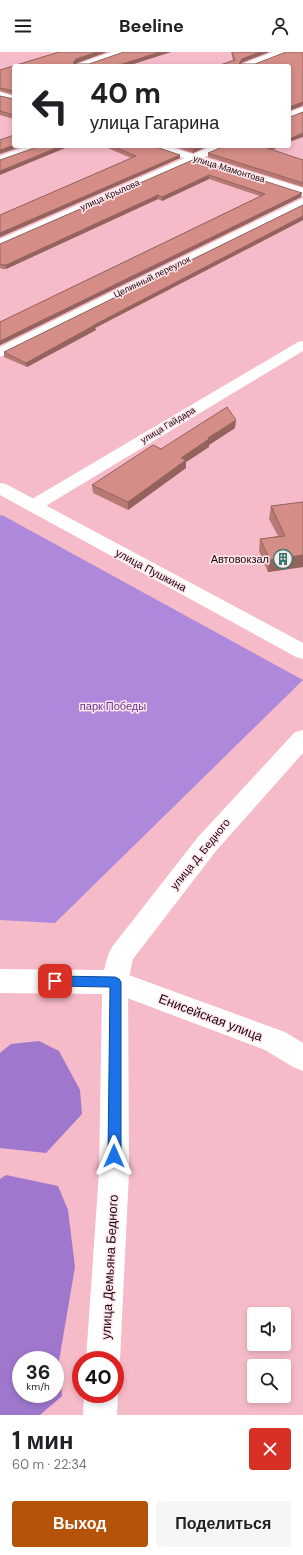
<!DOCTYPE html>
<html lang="ru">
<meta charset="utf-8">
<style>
body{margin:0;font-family:"DM Sans",sans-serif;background:#f6f6f6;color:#202124;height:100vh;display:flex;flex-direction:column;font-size:15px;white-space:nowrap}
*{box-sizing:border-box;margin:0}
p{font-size:13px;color:#757577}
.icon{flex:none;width:22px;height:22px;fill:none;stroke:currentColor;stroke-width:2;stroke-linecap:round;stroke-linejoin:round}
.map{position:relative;height:1363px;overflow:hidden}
.panel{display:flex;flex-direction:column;background:#fff;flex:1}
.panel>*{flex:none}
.guide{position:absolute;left:12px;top:12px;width:279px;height:84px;border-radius:4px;box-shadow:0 2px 6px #0003;background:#fff;color:#202124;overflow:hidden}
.fabs{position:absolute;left:247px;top:1255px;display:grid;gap:8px}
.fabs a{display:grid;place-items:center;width:44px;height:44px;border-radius:4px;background:#fff;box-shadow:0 2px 6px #0003;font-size:20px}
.speed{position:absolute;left:12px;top:1299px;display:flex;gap:8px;font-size:20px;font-weight:700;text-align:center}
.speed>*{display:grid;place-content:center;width:52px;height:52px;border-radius:50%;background:#fff;box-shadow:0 2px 6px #0003;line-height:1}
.speed small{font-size:10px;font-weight:400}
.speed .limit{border:6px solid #d22;background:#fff;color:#111}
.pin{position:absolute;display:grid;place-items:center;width:34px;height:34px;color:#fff;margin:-17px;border-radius:8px;box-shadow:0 2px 6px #0006}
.me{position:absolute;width:44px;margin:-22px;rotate:0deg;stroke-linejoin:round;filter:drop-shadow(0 0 3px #0008)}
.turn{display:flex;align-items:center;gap:14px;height:84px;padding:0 12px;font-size:18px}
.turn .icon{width:52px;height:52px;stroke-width:2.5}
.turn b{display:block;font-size:28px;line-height:34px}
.round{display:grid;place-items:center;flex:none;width:42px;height:42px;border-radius:4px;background:#f6f6f6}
.headline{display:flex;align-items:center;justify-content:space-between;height:68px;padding:0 12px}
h1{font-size:24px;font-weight:700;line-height:30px}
.action{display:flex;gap:8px;margin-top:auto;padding:8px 12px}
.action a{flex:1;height:46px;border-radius:4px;background:#b45309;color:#fff;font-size:16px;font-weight:700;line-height:46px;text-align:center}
.action a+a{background:#f6f6f6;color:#202124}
header{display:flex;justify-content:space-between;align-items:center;height:52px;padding:0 12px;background:#fff;font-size:18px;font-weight:700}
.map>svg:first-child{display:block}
</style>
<header><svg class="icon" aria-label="menu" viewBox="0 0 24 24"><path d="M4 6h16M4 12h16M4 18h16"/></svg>Beeline<svg class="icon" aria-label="person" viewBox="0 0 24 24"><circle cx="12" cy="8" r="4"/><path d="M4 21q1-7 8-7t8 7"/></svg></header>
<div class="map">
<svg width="303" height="1363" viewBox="0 0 303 1363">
<rect width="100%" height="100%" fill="#f6bbc8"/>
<path fill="#ae89db" d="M2,463L303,628L55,871L0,868V464Z"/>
<g fill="#9f78ce" fill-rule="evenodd">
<path d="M39,989L59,999L80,1038L82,1062L46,1101L0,1096V1001L11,992Z"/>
<path d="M6,1123L58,1134L68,1158L75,1215L59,1309L62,1344L40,1363H0V1127ZM21,1308H55V1342H21Z"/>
</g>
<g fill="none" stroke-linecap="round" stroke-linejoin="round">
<g fill="#fff" fill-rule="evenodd">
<path d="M112,0H126L124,2L89,14H75L77,12Z"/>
<path d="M273,0H287L285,2L254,14H240L242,12Z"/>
<path d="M0,40L14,44V50L0,46Z"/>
<path d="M27,94H43L41,96L0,111V104Z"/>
<path d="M150,94H167L303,136V144L152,96Z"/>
<path d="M303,146V155L0,305V295Z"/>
<path d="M303,289V299L39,458L33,459L27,458L24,454L27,450L298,290Z"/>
<path d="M115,918L285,980L303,991V1019L293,1015L265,998L106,938L102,930L106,922Z"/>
</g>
<g fill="#fff" fill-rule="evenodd">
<path d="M303,55V62L289,67V60Z"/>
<path d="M212,94H227L225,96L0,196V187Z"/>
<path d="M0,431L6,432L303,591V607L296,605L0,443Z"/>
<path d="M303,678V701L216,799L133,907L128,930L129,1120L120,1308L115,1320V1308H86L99,1120L102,942L0,941V917L104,918L108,903L112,895L198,785L295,680Z"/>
<path d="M115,1334L118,1342L117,1363H83L84,1342H115Z"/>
</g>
</g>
<g fill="#b67974">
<path d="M59,0H107L77,11L75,12H89L124,0H171L127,14H14V43L0,39V18Z"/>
<path d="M231,0H269L241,11V12H255L303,0V54L217,14L233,8Z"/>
<path d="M0,44L14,47V67L0,63Z"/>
<path d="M103,94H153L180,103V106L0,185V163L131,106Z"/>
<path d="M172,94H208L193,101Z"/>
<path d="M225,94H281L272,98L303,108V135L208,105V101Z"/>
<path d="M195,107L301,145L0,293V270L260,144L209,127L162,149L158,147L6,217H3L0,216V192Z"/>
<path d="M303,153V168L95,276L96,278L27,315L4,305V300Z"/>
<path d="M235,376L209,393V395L186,410V416L128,458L93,441L92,433L161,397Z"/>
<path d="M303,450V515L268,520L259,499L260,487L278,484L269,467L271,454Z"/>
</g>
<g fill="#94635e">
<path d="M97,0H107L77,11L74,14L73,11L76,7Z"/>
<path d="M160,0H171L127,14H116Z"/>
<path d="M260,0H269L241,11L240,14L239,12L242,7Z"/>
<path d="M303,50L302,54L289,59V55Z"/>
<path d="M303,81V85L289,90V87Z"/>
<path d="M14,93V94H23L0,102V98Z"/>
<path d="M61,94H70L0,123V119Z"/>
<path d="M200,94H208L193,101V97Z"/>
<path d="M272,94H281L267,100V96Z"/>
<path d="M180,103V106L0,185V181Z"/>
<path d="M209,123V127L162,149V145Z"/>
<path d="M302,141L301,145L0,293V289Z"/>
<path d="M158,143V147L6,217V213Z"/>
<path d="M303,164V168L95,276L96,278L27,315L26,311L94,273Z"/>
<path d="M236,368L235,376L209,393V395L186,410V416L128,458V450L181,406L208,386Z"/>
<path d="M303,503V515L268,520L270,508Z"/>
</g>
<g fill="#d48d87" stroke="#94635e">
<path d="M59,0H97L76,7L73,11L75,12H89L124,0H160L116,14H14V39L0,36V18Z"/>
<path d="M232,0H260L242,7L239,12H255L286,0H303V50L289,55V14H217L235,8Z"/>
<path d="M0,44L14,47V63L0,59Z"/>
<path d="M303,60V81L289,87V64L290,65Z"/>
<path d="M14,83V93L0,98V88Z"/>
<path d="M40,94H61L0,119V108Z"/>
<path d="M112,94H153L180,103L0,181V163L136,104Z"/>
<path d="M185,94H200L193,97Z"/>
<path d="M225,94H272L267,96L303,108V131L208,101Z"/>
<path d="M195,107L302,141L0,289V270L265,142L209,123L162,145L158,143L6,213H3L0,212V192Z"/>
<path d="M303,153V164L94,273H95L26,311L4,300Z"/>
<path d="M227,355L236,368L208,386L209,387L181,406L186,408L128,450L92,433L153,393L161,397Z"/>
<path d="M303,450V503L270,508L260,487L285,484L271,454Z"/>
</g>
<path fill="#1a73e8" stroke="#114b97" d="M55,924L115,925L119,927L121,930V1104L119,1109L114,1110L110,1109L108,1104L110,935L55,934L51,932L49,929L51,926Z"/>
<defs>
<symbol id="building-ring" viewBox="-11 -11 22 22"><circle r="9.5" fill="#ffe7ec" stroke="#357b72" stroke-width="1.5"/><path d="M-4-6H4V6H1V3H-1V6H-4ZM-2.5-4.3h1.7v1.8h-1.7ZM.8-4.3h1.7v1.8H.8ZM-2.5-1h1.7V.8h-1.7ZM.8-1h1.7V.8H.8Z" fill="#357b72"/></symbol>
</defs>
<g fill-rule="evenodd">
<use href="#building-ring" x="272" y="496" width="22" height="22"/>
</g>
<g text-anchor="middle" stroke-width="3" stroke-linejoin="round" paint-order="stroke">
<g font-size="9" fill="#1d050c" stroke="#ffe7ec">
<text transform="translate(229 117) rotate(17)" y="3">улица Мамонтова</text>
<text transform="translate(110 143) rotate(-24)" y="3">улица Крылова</text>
<text transform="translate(152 225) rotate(-26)" y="3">Целинный переулок</text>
<text transform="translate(168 373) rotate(-31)" y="3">улица Гайдара</text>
</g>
<g font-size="11" fill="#1d050c" stroke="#ffe7ec" text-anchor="end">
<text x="269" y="511">Автовокзал</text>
</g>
<g font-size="11" fill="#1d050c" stroke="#ffe7ec">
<text transform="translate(151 518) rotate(28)" y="4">улица Пушкина</text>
<text transform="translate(200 802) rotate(-51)" y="4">улица Д. Бедного</text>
</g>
<g font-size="11" fill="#663197" stroke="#ffe7ec">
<text x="113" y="658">парк Победы</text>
</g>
<g font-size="13" fill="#1d050c" stroke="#ffe7ec">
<text transform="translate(211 965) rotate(21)" y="5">Енисейская улица</text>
<text transform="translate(109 1215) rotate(-87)" y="5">улица Демьяна Бедного</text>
</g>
</g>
</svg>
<div class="fabs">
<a><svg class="icon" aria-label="sound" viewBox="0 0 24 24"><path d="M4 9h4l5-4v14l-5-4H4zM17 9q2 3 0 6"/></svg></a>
<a><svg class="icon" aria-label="search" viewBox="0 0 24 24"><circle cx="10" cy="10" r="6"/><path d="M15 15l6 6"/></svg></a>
</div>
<div class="speed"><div>36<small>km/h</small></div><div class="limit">40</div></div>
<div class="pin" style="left:55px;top:929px;background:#d93025"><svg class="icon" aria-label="arrive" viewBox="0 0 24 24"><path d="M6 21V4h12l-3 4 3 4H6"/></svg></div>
<svg class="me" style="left:114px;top:1104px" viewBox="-20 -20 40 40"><path d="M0-17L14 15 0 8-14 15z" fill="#1a73e8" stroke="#fff" stroke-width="4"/></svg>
<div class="guide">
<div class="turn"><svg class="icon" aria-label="left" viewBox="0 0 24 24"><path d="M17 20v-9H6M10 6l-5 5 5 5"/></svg><div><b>40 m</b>улица Гагарина</div></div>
</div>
</div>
<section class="panel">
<div class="headline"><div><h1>1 мин</h1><p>60 m · 22:34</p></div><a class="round" style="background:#d93025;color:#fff"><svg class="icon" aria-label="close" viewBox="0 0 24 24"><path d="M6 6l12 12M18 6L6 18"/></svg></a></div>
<div class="action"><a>Выход</a><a>Поделиться</a></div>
</section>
